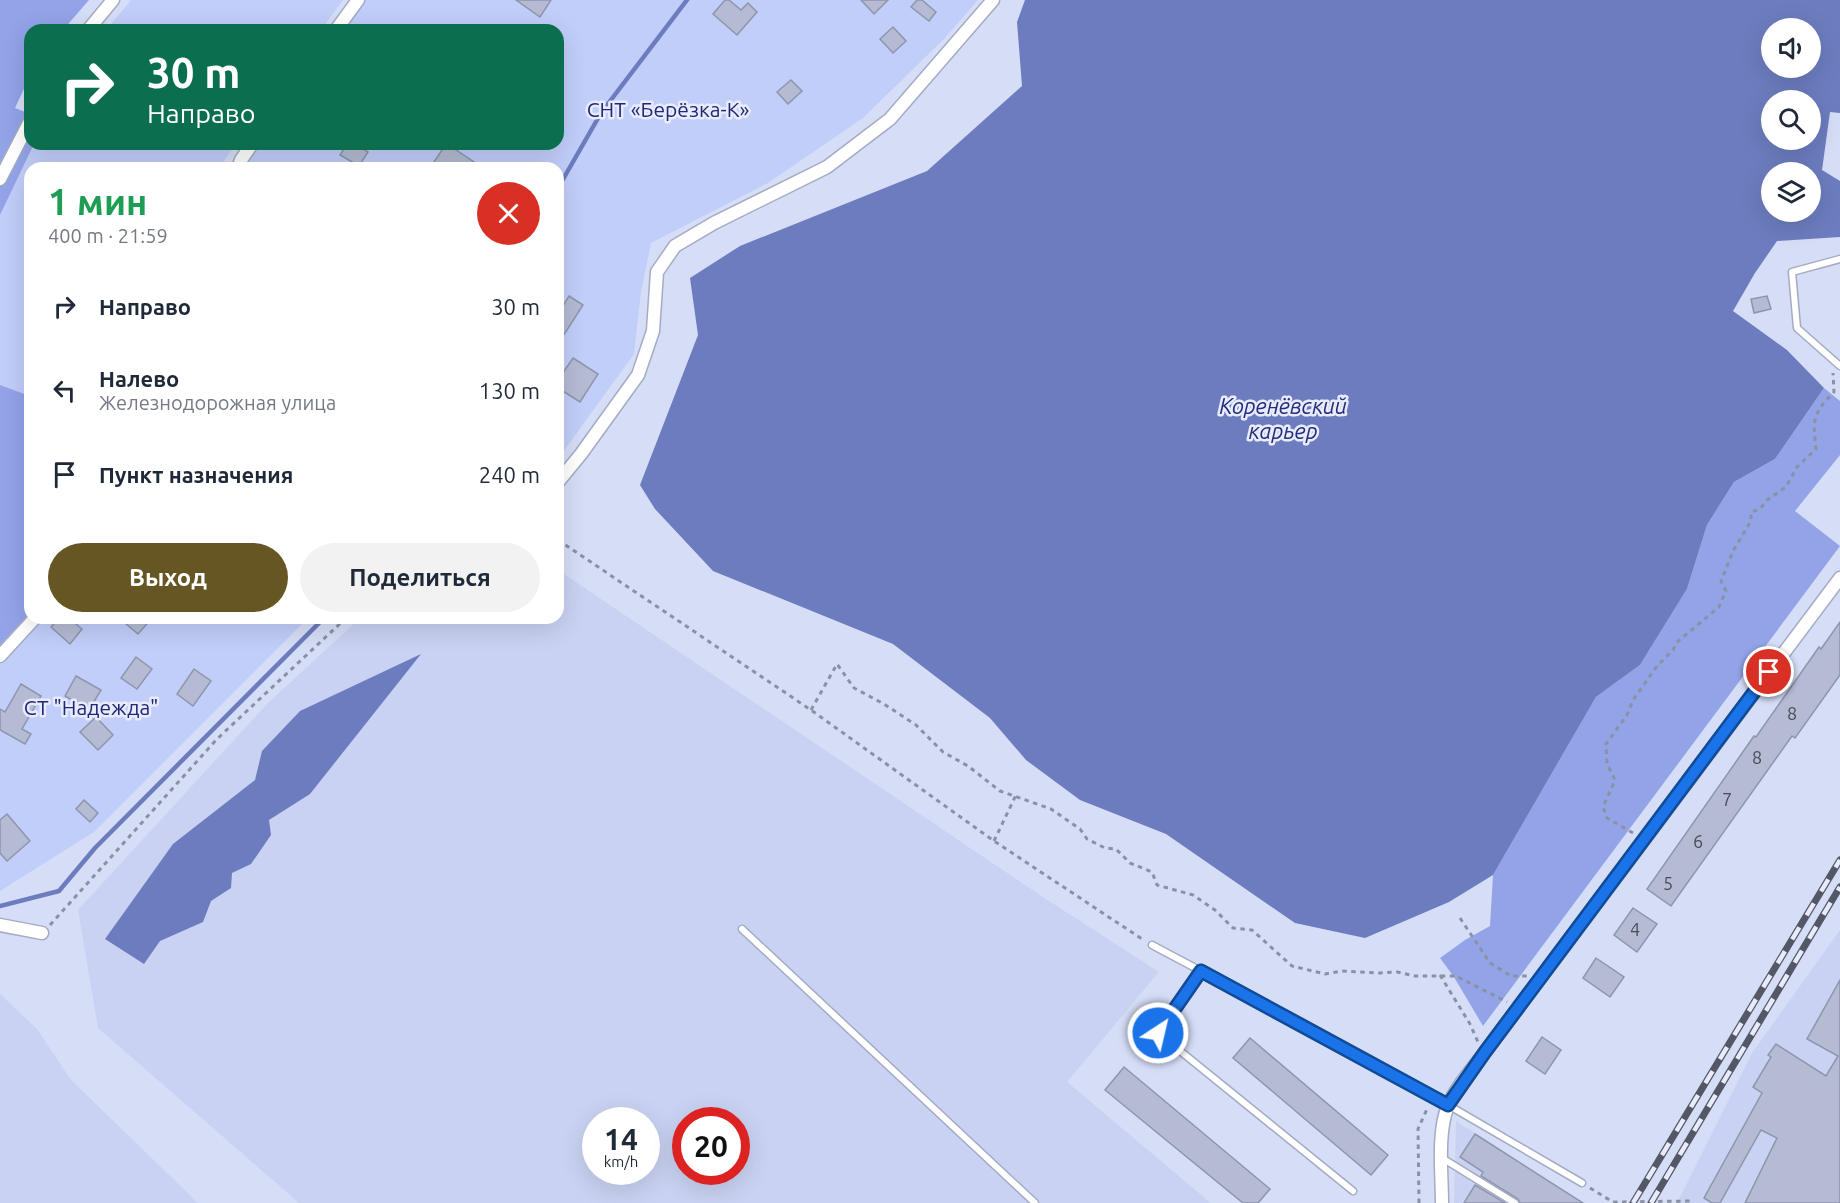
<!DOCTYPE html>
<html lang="ru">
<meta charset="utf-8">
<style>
body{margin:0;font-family:Ubuntu,sans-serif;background:#f2f2f3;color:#1f2937;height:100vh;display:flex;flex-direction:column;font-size:22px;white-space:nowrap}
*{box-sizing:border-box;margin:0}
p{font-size:20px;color:#747a83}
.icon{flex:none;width:33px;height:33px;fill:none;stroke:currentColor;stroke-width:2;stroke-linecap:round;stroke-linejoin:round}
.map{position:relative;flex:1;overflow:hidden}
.details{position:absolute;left:24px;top:162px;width:540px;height:462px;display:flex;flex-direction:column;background:#fff;border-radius:18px;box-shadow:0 6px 24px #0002}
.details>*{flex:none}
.guide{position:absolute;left:24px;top:24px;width:540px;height:126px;border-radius:18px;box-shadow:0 6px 24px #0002;background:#0b6e4f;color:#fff;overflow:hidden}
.tools{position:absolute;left:1761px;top:18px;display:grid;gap:12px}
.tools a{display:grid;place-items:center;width:60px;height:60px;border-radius:50%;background:#fff;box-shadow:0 6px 24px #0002;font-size:30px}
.speed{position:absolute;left:582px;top:1107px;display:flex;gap:12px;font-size:30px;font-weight:700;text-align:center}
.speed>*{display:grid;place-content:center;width:78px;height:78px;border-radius:50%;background:#fff;box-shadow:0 6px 24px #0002;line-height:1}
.speed small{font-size:15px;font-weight:400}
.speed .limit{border:9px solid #d22;background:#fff;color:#111}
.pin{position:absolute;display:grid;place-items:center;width:51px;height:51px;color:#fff;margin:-26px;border:3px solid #fff;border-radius:50%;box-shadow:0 2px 6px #0007}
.me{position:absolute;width:66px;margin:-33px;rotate:35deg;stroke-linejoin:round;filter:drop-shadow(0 0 4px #0008)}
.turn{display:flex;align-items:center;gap:21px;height:126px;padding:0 24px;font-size:27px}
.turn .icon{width:78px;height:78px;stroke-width:2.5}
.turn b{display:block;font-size:42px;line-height:51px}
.round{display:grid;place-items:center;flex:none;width:63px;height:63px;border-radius:32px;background:#f2f2f3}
.summary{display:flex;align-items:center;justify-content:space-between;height:102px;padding:0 24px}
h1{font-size:36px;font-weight:700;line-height:45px;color:#1e9e55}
.action{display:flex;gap:12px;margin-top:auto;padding:12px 24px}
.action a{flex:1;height:69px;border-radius:36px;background:#665623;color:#fff;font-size:24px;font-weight:700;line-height:69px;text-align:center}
.action a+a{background:#f2f2f3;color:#1f2937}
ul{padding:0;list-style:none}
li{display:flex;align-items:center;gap:18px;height:84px;padding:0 24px}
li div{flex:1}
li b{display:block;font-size:22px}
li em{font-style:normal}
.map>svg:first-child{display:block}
</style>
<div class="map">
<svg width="1840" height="1203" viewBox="0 0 1840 1203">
<rect width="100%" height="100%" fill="#d6def7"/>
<g fill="#c9d2f2" fill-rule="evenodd">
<path d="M558,570L1043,897L1159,972L1067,1082L1211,1203H299L98,1028L78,910L267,704L360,618H558ZM596,1120H646V1172H596ZM686,1120H736V1172H686Z"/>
<path d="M1840,930V1203H1677L1752,1053Z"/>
<path d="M0,994L37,1029L71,1080L198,1203H0Z"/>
<path d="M1456,1121L1583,1203H1454Z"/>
</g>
<g fill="#c1cef9">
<path d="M131,0H343L321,30H106Z"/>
<path d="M365,0H978L943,40L863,118L768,183L651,243L641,292L634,354L558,459V168H248V161L260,144H558V30H343Z"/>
<path d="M34,144H236L225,159L223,168H30V396L0,385V215Z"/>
<path d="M43,618H308L94,832L0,891V664Z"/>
</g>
<g fill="#92a3e8">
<path d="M0,0H89L63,30H30V76L15,108L30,114V144H34L0,215Z"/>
<path d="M0,385L30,396V613L0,645Z"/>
<path d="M1824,388L1840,401V455L1795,511L1840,546L1483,1026L1454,977L1440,958L1465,940L1490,926L1493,875L1596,697L1640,665L1687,589L1707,525L1734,482L1775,459Z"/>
</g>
<g fill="#6c7cbe" fill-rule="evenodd">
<path d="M1025,0H1840V113L1830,112L1822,170L1840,181V237L1777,241L1755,273L1733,311L1787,350L1824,388L1775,459L1734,482L1707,525L1687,589L1640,665L1596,697L1493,875L1449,902L1365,938L1295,923L1166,834L1080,800L1026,760L990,718L893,644L713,571L655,509L640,485L698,335L690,278L740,246L927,171L1022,86L1017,22ZM1772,28H1810V68H1772ZM1772,100H1810V140H1772ZM1772,172H1810V212H1772Z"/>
<path d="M421,654L310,794L269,820L271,835L251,864L232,873L231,888L211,901L203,922L160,941L144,964L105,939L173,844L255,780L262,751L300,711Z"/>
</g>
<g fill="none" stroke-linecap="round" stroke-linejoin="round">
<g stroke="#6c7cbe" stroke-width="4.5">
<path d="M558,188L601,113L687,0"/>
<path d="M0,906L59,891L95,848L324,618"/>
</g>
</g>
<g fill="#b4bbd3" stroke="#8e95ac" stroke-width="1.5">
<path d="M516,0H551L540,17Z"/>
<path d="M725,0H729L741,10L748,3L757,12L737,35L713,14Z"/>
<path d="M861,0H888L874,14Z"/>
<path d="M917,0H922L936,12L929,21L911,7Z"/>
<path d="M893,27L906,41L893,53L880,39Z"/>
<path d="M791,80L802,91L788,104L777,92Z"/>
<path d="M347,144H355L368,152L359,166L340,155Z"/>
<path d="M446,144H447L483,168H430Z"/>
<path d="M569,296L583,305L558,344V314Z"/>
<path d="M1767,296L1771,309L1754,313L1751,299Z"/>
<path d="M573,358L598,374L580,402L558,388V380Z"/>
<path d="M59,618H69L82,629L70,644L51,627Z"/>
<path d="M119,618H152L138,634Z"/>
<path d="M1840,622V675L1795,738L1792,736L1671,906L1647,889L1754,736L1756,737L1819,647L1821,649Z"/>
<path d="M136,657L152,669L137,689L121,678Z"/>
<path d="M194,669L211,681L193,706L177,694Z"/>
<path d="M76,676L101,690L89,710L65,696Z"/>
<path d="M21,684L41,696L22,729L31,734L25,744L0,730V709L5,712Z"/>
<path d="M96,717L113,735L98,750L80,732Z"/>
<path d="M84,800L98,813L90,822L76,809Z"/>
<path d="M7,814L30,841L7,861L0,853V820Z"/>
<path d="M1633,908L1657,924L1637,952L1614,935Z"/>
<path d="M1596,958L1624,977L1610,997L1583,978Z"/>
<path d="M1840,980V1203H1745L1777,1138L1761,1130L1720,1203H1712L1704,1198L1762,1093L1753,1087L1771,1057L1768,1055L1776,1044L1826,1076L1838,1056L1807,1039Z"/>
<path d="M1542,1037L1561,1050L1545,1074L1526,1061Z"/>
<path d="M1250,1038L1388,1155L1371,1175L1233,1058Z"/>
<path d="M1124,1067L1270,1189L1258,1203H1243L1105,1090Z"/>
<path d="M1475,1134L1583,1203H1520L1518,1199L1481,1176L1483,1172L1460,1157Z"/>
<path d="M1475,1185L1505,1203H1464Z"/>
</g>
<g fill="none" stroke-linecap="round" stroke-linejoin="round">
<defs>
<g id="service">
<path d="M1840,259L1792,272L1797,328L1840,366"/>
<path d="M742,929L1035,1203"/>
<path d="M1152,945L1201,971L1158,1033L1353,1191"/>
<path d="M1448,1105L1582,1183"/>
<path d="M1442,1158L1515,1203"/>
</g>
<g id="minor">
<path d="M88,30L113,0"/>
<path d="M336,30L358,0"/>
<path d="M238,168L241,160L252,144"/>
<path d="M0,179L30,121"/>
<path d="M558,482L581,454L638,375L653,331L657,272L675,246L714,223L827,167L890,119L993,0"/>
<path d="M0,656L35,618"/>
<path d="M0,925L42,933"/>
<path d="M1201,971L1448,1105"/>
<path d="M1442,1203C1442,1174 1437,1132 1448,1106C1456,1087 1473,1068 1485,1052L1840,578"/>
</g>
</defs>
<use href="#service" stroke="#a4abc3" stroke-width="9"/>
<use href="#minor" stroke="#a4abc3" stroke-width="15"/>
<g stroke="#8b91a3" stroke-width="3" stroke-dasharray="4.5 4.5" stroke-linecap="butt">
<path d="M558,540L811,710L994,841L1145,941"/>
<path d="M811,710L837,664L854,688L884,704L916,725L943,752L968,766L1000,791L1051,809L1080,829L1087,839L1105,848L1116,849L1130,863L1152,872L1157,885L1193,895L1215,910L1233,928L1252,930L1292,966L1325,974L1342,971L1380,973L1397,972L1415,976H1456L1507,1002"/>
<path d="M1633,833L1607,818L1603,807L1615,780L1607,764L1606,744L1627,715L1633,700L1657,666L1673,650L1676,643L1719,607L1726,591L1721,581L1733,551L1751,521V512L1760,509L1767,500L1786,487L1797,467L1816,449C1813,420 1812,414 1834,392L1833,373"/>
<path d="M994,841L1016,795"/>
<path d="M1460,918L1490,963L1511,976H1527"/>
<path d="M50,925L217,739L346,618"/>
<path d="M1440,975L1470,1024L1478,1042"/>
<path d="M1590,1188L1613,1202L1692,1201"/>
<path d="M1419,1203L1418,1129L1427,1109"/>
</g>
<use href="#service" stroke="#fff" stroke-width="6"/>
<use href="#minor" stroke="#fff" stroke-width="12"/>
<defs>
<g id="rail">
<path d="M1633,1203L1840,860"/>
<path d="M1651,1203L1840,887"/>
</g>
</defs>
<use href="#rail" stroke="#545866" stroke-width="7"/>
<use href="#rail" stroke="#e7ebfb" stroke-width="4.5" stroke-dasharray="14" stroke-linecap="butt"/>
</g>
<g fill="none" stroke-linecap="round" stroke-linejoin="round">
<defs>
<path id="route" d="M1158,1033L1201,971L1448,1105L1485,1052L1769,672"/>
</defs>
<use href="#route" stroke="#114b97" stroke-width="15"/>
<use href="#route" stroke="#1a73e8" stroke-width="10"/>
</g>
<g text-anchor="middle" stroke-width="5" stroke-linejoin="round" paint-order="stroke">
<g font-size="18" fill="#494c5a">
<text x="1792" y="720">8</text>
<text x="1757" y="764">8</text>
<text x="1727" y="806">7</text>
<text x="1698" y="848">6</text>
<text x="1668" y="890">5</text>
<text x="1635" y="936">4</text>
</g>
<g font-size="21" fill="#202775" stroke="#e7ebfb">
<text x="668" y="117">СНТ «Берёзка-К»</text>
<text x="91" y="715">СТ "Надежда"</text>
</g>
<g font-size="22" font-style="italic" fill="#242c7b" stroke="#e7ebfb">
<text x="1283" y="414">Коренёвский<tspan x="1283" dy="25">карьер</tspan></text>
</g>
</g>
</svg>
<div class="tools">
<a><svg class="icon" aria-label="sound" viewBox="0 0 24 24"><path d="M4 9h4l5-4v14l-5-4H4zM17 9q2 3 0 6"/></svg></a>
<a><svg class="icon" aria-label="search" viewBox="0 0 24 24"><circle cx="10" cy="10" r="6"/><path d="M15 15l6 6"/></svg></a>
<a><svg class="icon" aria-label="layers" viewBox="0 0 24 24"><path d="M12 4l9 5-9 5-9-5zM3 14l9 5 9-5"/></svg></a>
</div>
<div class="speed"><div>14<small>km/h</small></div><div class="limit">20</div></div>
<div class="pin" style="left:1769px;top:672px;background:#d93025"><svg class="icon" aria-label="arrive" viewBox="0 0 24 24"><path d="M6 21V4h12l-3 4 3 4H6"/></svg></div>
<svg class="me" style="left:1158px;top:1033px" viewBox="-20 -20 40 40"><circle r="17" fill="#1a73e8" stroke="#fff" stroke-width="3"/><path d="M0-11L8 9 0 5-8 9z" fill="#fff"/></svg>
<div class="guide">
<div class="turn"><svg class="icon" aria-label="right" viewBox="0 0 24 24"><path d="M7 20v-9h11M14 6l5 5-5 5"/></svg><div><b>30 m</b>Направо</div></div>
</div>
<section class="details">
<div class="summary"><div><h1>1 мин</h1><p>400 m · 21:59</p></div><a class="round" style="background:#d93025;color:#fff"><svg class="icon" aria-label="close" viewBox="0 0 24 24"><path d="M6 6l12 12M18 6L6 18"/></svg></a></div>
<ul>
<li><svg class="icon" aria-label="right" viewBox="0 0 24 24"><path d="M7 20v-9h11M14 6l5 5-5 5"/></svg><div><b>Направо</b></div><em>30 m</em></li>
<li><svg class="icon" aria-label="left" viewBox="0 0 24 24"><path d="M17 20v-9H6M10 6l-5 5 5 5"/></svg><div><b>Налево</b><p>Железнодорожная улица</p></div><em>130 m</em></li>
<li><svg class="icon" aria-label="arrive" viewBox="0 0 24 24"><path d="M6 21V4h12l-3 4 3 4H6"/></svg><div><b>Пункт назначения</b></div><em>240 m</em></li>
</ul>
<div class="action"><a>Выход</a><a>Поделиться</a></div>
</section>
</div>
